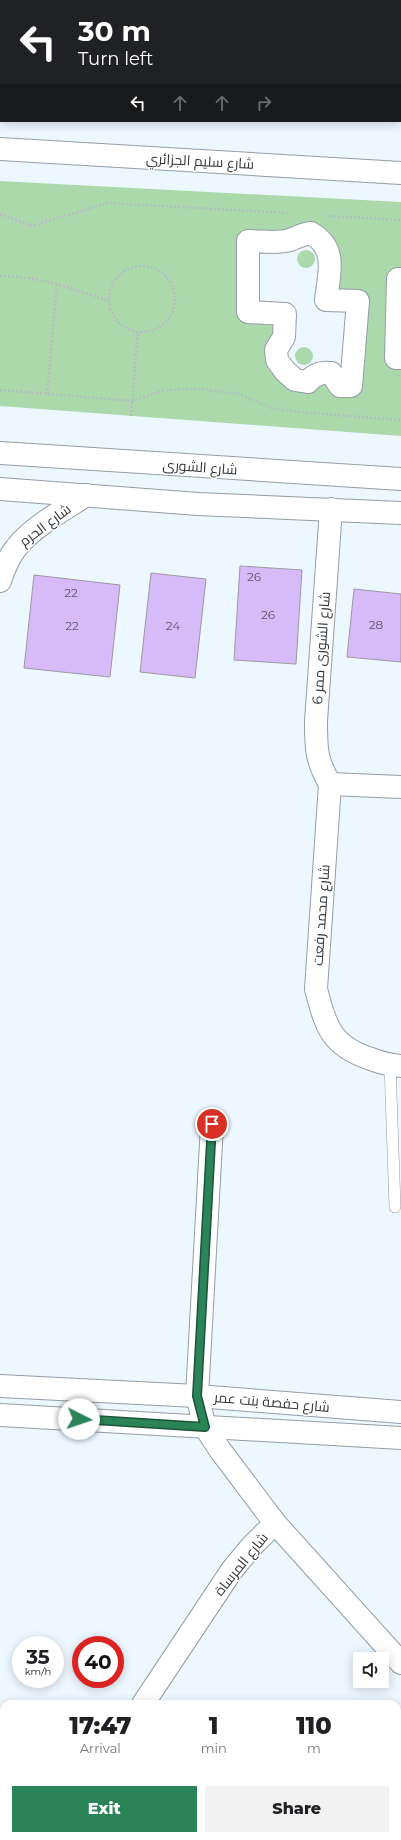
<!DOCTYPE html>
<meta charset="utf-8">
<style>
body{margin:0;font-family:Montserrat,Cairo,sans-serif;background:#f2f2f2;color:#202124;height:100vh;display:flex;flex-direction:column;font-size:15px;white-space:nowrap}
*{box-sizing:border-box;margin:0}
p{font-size:13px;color:#757577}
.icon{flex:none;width:22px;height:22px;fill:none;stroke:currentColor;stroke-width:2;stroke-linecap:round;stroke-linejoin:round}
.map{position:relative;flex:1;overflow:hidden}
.panel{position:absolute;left:0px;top:1700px;width:401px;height:140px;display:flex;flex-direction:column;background:#fff;border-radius:12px 12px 0 0;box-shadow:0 2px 10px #0003}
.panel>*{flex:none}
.guide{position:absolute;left:0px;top:0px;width:401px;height:122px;box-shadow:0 2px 10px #0003;background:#202124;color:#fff;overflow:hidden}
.tools{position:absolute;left:353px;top:1652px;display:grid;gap:8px}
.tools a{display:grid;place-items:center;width:36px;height:36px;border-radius:0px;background:#fff;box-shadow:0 2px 10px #0003;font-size:20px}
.speed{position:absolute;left:12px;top:1636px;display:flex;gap:8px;font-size:20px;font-weight:700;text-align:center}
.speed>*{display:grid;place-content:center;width:52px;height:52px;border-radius:50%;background:#fff;box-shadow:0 2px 10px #0003;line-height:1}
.speed small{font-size:10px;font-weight:400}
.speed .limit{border:6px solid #d22;background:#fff;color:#111}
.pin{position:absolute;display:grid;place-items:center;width:34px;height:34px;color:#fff;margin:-17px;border:2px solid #fff;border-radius:50%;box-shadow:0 1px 4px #0007}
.me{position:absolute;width:44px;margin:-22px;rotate:94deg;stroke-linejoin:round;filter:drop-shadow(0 0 3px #0008)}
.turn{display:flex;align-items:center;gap:14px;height:84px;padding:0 12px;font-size:18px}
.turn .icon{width:52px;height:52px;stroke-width:2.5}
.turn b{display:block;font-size:28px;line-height:34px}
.lanes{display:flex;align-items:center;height:38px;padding:0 12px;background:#0003;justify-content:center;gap:20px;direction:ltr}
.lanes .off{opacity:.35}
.eta{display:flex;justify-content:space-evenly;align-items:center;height:68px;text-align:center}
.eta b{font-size:24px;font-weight:800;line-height:28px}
.button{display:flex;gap:8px;margin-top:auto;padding:8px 12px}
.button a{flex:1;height:46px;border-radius:0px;background:#2b8358;color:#fff;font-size:16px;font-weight:800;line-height:46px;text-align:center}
.button a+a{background:#f2f2f2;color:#202124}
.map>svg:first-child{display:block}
</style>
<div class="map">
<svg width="401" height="1840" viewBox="0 0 401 1840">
<rect width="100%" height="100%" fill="#edf7ff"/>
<g fill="#abd9ac" fill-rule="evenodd">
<path d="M0,181L401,202V436L0,406ZM248,241L325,244L326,300L358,302L340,386L312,377L277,360L285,314L248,311Z"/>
<circle cx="306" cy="259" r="9"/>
<circle cx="304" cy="356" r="9"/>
</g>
<g fill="#d6bbf8" stroke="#9d99a3">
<path d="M240,566L302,570L296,664L234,660Z"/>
<path d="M151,573L206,579L195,678L140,672Z"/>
<path d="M34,575L120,585L110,677L24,668Z"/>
<path d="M354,589L401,594V662L347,657Z"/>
</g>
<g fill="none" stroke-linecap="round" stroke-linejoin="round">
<defs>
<path id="lane" d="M390,1065L395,1207"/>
<g id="street">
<path d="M0,149L401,173"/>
<path d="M311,233C338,249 329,273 326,300L358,301L351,386H340L331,373C322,372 314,374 308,382L295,380L285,371L277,360L276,350L284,337L285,314L248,312V241C261,241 277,244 290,240C297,237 303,234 311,233Z"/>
<path d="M401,279H398L396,358H401"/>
<path d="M330,784L316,989C326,1027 331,1046 371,1059C381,1063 390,1065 401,1066"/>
<path d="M330,784C316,760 316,749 316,721L331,509"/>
<path d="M330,784L401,787"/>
<path d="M212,1125L197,1396L205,1427L220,1450L275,1523"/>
<path d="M143,1704L232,1570L251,1547L275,1523L401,1663"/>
<path d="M397,1723L401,1722"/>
<path d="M60,1840L63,1836"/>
<path d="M288,1840L289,1836"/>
</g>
<g id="secondary">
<path d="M0,581C4,569 8,558 16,548C32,527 64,510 86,495"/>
<path d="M0,1386L197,1396L401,1412"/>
<path d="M0,1415L401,1438"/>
</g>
<g id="primary">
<path d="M0,453L401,479"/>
<path d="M0,489L198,504L401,513"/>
</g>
</defs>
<use href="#lane" stroke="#949da5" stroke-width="12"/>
<use href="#street" stroke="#949da5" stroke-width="24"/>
<use href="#secondary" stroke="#949da5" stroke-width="24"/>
<use href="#primary" stroke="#949da5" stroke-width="24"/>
<g stroke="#b4bdc3" stroke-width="2.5" stroke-dasharray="2 2" stroke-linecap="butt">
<path d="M0,214L32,226L107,203L289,213"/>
<path d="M330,216L401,220"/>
<circle cx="142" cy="299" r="33"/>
<path d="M0,276C38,276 74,289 109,301"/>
<path d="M0,390L132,401L165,390L201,389L239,394L271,408L310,413L401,420"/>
<path d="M47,394L57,283"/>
<path d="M131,416L138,332"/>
</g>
<use href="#lane" stroke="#fff" stroke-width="11"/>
<use href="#street" stroke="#fff" stroke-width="22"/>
<use href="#secondary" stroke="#fff" stroke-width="22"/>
<use href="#primary" stroke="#fff" stroke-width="22"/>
</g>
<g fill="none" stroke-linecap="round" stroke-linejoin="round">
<defs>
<path id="route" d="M79,1419L205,1427L197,1396L212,1124"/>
</defs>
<use href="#route" stroke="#1c5539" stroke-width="10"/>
<use href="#route" stroke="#2b8358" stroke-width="7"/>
</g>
<g text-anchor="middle" stroke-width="3" stroke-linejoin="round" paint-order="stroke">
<g font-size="12" fill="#5b5769">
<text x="254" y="581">26</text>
<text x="71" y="597">22</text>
<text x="268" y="619">26</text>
<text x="376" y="629">28</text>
<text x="72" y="630">22</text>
<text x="173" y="630">24</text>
</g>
<g font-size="14" fill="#323639" stroke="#fff">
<text transform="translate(200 161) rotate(3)" y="5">شارع سليم الجزائري</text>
<text transform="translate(200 467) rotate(4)" y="5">شارع الشورى</text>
<text transform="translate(45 525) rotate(-37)" y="5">شارع الحرم</text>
<text transform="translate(321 648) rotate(-86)" y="5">شارع الشورى ممر 6</text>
<text transform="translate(321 915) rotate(-86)" y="5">شارع محمد رفعت</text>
<text transform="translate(272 1402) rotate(5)" y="5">شارع حفصة بنت عمر</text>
<text transform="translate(241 1564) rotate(-51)" y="5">شارع المرساة</text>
</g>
</g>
</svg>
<div class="tools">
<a><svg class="icon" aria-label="sound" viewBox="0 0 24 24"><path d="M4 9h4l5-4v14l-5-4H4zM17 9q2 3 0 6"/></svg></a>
</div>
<div class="speed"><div>35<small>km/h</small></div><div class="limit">40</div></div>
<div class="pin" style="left:212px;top:1124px;background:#d93025"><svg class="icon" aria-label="arrive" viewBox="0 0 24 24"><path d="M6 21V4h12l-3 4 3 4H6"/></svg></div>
<svg class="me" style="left:79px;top:1419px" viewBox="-20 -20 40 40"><circle r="19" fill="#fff"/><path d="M0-13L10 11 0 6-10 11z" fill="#2b8358"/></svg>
<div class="guide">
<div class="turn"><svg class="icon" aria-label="left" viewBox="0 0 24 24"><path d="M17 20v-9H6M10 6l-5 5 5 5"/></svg><div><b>30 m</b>Turn left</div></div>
<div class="lanes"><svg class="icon" aria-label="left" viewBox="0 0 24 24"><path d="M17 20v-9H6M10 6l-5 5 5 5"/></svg><svg class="icon off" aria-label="ahead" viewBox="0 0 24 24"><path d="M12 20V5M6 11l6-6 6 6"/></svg><svg class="icon off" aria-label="ahead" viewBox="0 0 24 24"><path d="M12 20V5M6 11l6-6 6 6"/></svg><svg class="icon off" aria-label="right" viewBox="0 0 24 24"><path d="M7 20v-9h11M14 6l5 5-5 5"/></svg></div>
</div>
<section class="panel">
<div class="eta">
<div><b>17:47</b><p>Arrival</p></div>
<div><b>1</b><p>min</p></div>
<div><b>110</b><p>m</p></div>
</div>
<div class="button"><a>Exit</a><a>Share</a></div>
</section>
</div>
